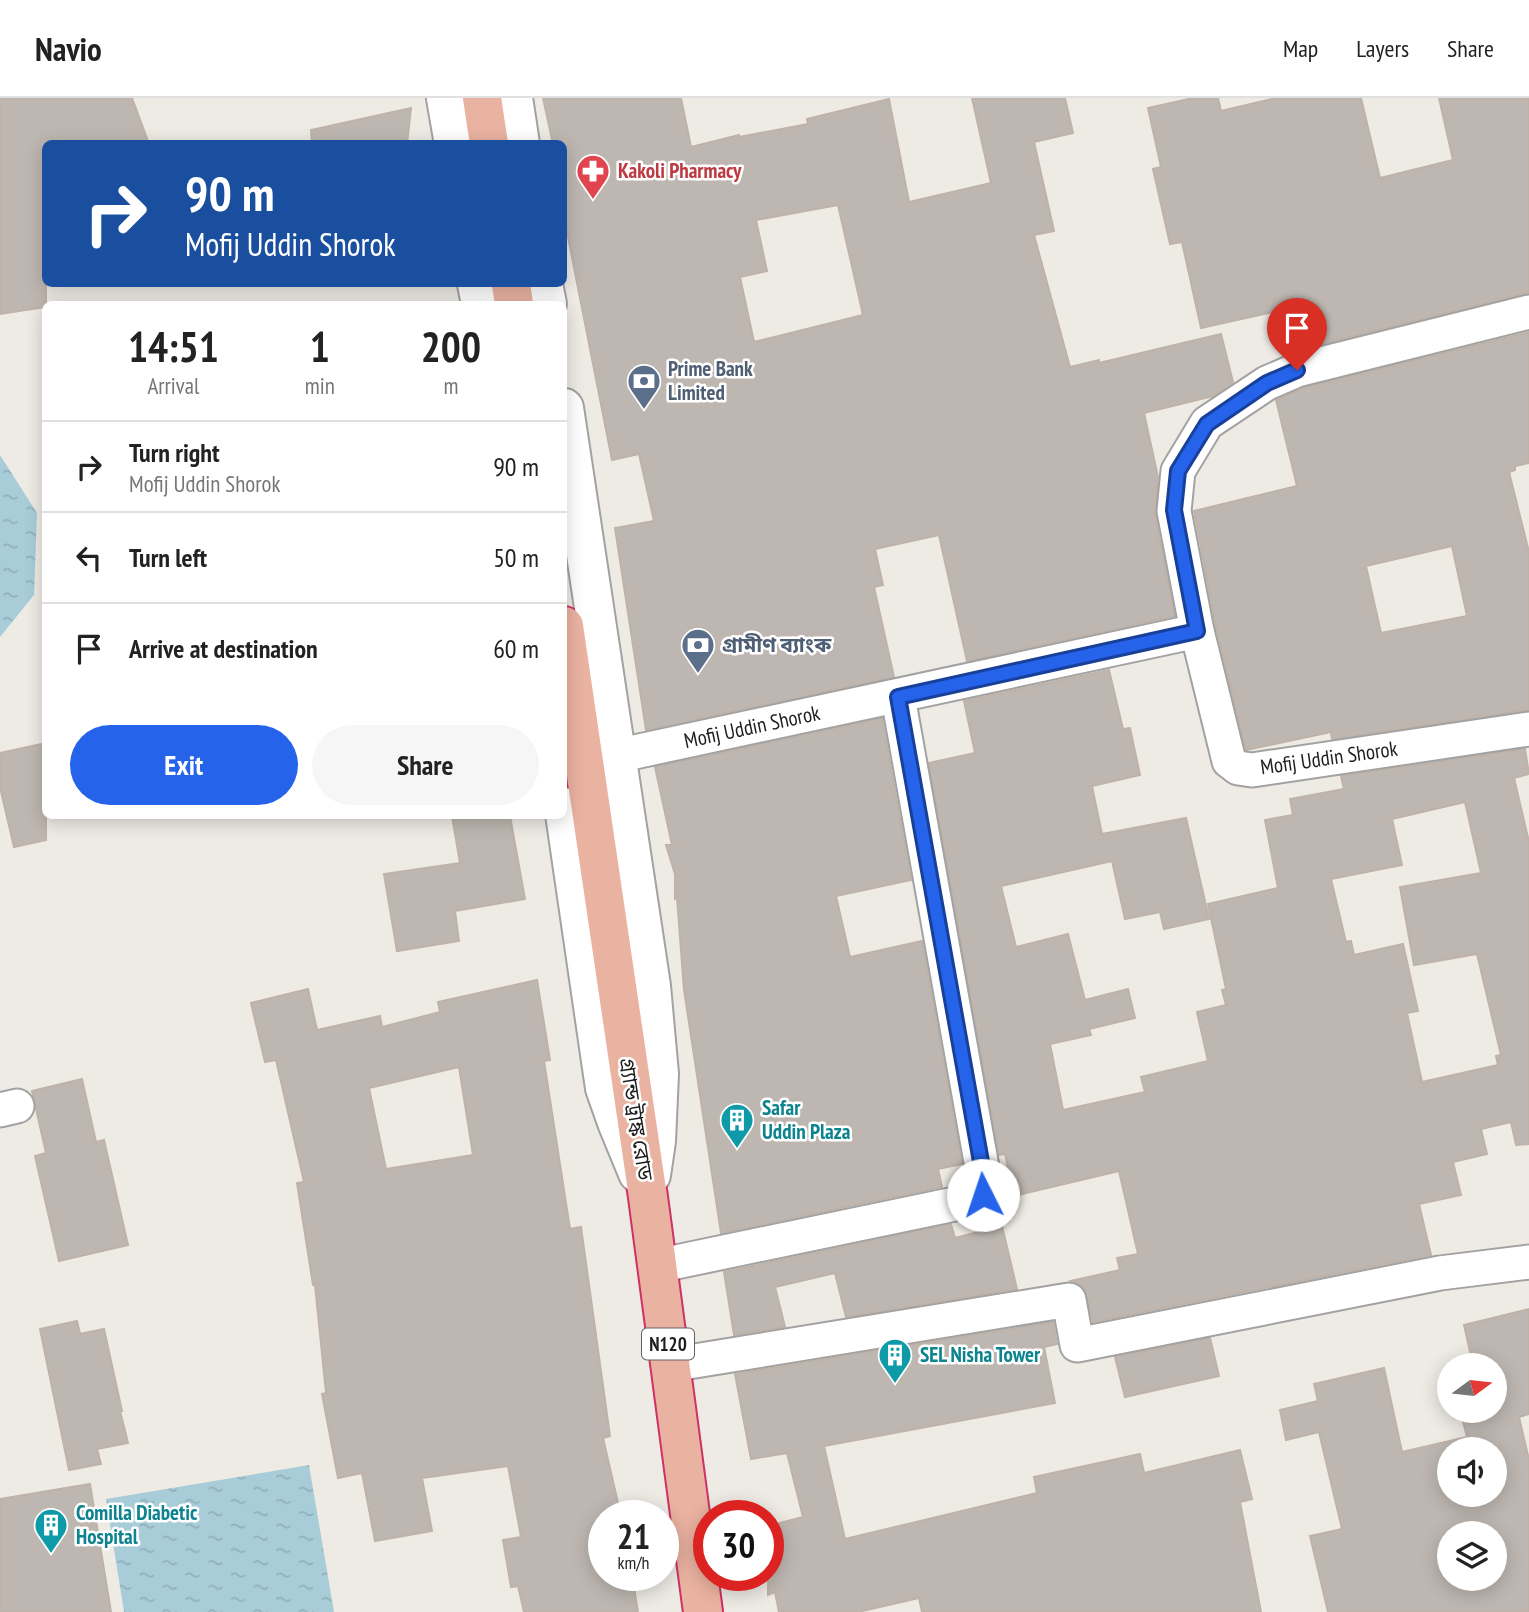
<!DOCTYPE html>
<meta charset="utf-8">
<style>
body{margin:0;font-family:"PT Sans Narrow","Noto Sans Bengali",sans-serif;background:#f6f6f6;color:#222;height:100vh;display:flex;flex-direction:column;font-size:26px;white-space:nowrap}
*{box-sizing:border-box;margin:0}
p{font-size:23px;color:#767676}
.icon{flex:none;width:38px;height:38px;fill:none;stroke:currentColor;stroke-width:2;stroke-linecap:round;stroke-linejoin:round}
.map{position:relative;flex:1;overflow:hidden}
.sheet{position:absolute;left:42px;top:203px;width:525px;height:518px;display:flex;flex-direction:column;background:#fff;border-radius:10px;box-shadow:0 4px 18px #0003}
.sheet>*{flex:none}
.guide{position:absolute;left:42px;top:42px;width:525px;height:147px;border-radius:10px;box-shadow:0 4px 18px #0003;background:#1a4fa0;color:#fff;overflow:hidden}
.needle{width:46px;rotate:75deg}
.buttons{position:absolute;left:1437px;top:1255px;display:grid;gap:14px}
.buttons a{display:grid;place-items:center;width:70px;height:70px;border-radius:50%;background:#fff;box-shadow:0 4px 18px #0003;font-size:35px}
.speed{position:absolute;left:588px;top:1402px;display:flex;gap:14px;font-size:35px;font-weight:700;text-align:center}
.speed>*{display:grid;place-content:center;width:91px;height:91px;border-radius:50%;background:#fff;box-shadow:0 4px 18px #0003;line-height:1}
.speed small{font-size:18px;font-weight:400}
.speed .limit{border:10px solid #d22;background:#fff;color:#111}
.pin{position:absolute;display:grid;place-items:center;width:60px;height:60px;color:#fff;margin:-72px -30px;border-radius:50% 50% 50% 0;rotate:-45deg;box-shadow:0 0 7px #0007}
.pin .icon{rotate:45deg}
.me{position:absolute;width:77px;margin:-38px;rotate:356deg;stroke-linejoin:round;filter:drop-shadow(0 0 5px #0008)}
.turn{display:flex;align-items:center;gap:24px;height:147px;padding:0 28px;font-size:32px}
.turn .icon{width:91px;height:91px;stroke-width:2.5}
.turn b{display:block;font-size:49px;line-height:60px}
.eta{display:flex;justify-content:space-evenly;align-items:center;height:119px;text-align:center}
.eta b{font-size:42px;font-weight:600;line-height:49px}
.action{display:flex;gap:14px;margin-top:auto;padding:14px 28px}
.action a{flex:1;height:80px;border-radius:42px;background:#2563eb;color:#fff;font-size:28px;font-weight:600;line-height:80px;text-align:center}
.action a+a{background:#f6f6f6;color:#222}
ul{padding:0;list-style:none}
li{display:flex;align-items:center;gap:21px;height:91px;padding:0 28px;border-top:2px solid #e0e0e0}
li div{flex:1}
li b{display:block;font-size:26px}
li em{font-style:normal}
header{display:flex;align-items:center;gap:42px;box-sizing:border-box;height:98px;padding:0 35px;background:#fff;border-bottom:2px solid #e0e0e0}
header strong{font-size:33px}
nav{display:flex;gap:38px;margin-inline-start:auto;font-size:24px}
.map>svg:first-child{display:block}
</style>
<header>
<strong>Navio</strong>
<nav><a>Map</a><a>Layers</a><a>Share</a></nav>
</header>
<div class="map">
<svg width="1529" height="1514" viewBox="0 0 1529 1514">
<defs>
<pattern id="water-ripples" width="26" height="14" patternUnits="userSpaceOnUse" patternTransform="scale(1.75)"><rect width="26" height="14" fill="#a8cdd9"/><path d="M2 4q2-2 4 0t4 0M15 11q2-2 4 0t4 0" fill="none" stroke="#90b0ba"/></pattern>
</defs>
<rect width="100%" height="100%" fill="#eeebe5"/>
<g fill="url(#water-ripples)">
<path d="M0,357L37,415L34,497L0,539Z"/>
<path d="M309,1367L334,1514H124L106,1401Z"/>
</g>
<g fill="#beb7b1" stroke="#bfb2a8" stroke-width="2" fill-rule="evenodd">
<path d="M0,0H132L149,46H46V209L0,216Z"/>
<path d="M543,0H681L691,49L739,37V39L808,26L807,21L889,1L909,104L991,85L972,0H1065L1073,35L1034,44L1054,133L1034,137L1070,269L1099,262V265L1221,236L1233,284L1213,298L1144,315L1158,379L1155,417L1175,518L967,563L939,437L875,451L883,487L874,489L894,579L646,632L615,430L654,423L639,356L612,362L564,119V46H553ZM838,107L863,217L754,244L740,179L767,173L756,122Z"/>
<path d="M1193,0H1218L1221,13L1276,0H1361L1380,80L1453,62L1439,0H1529V195L1305,250L1296,209L1201,230L1182,144L1170,146L1153,71L1161,69L1148,10Z"/>
<path d="M411,10L407,46H312L311,32Z"/>
<path d="M1529,234V365L1515,368V372L1509,374L1529,454V612L1332,641L1331,634L1246,652L1216,529L1194,413L1297,388L1276,302L1303,290ZM1452,448L1467,518L1381,535L1366,468Z"/>
<path d="M1109,572L1123,631L1130,630L1140,677L1092,688L1102,736L1186,720L1209,821L1164,831L1160,814L1125,821L1112,763L1001,788L1016,849L1068,836L1085,902L1128,891L1135,920L1089,931L1091,937L1050,946L1063,1012L1145,994L1141,979L1208,963L1197,914L1226,907L1222,892L1226,891L1208,806L1278,790L1265,722L1293,717L1290,701L1344,691L1341,678L1525,651L1529,676L1514,680L1529,744V1046L1516,1047L1511,1024L1481,1031L1487,1056L1453,1064L1461,1097L1419,1106L1431,1157L1093,1224L1084,1190L1071,1183L1120,1172L1117,1160L1138,1156L1119,1073L1014,1098L1005,1056L999,1057L929,665L975,655L964,603ZM1465,704L1481,775L1400,789L1414,867L1477,856L1501,957L1496,958L1498,967L1422,984L1407,915L1418,913L1403,846L1354,857L1351,843L1346,844L1331,781L1402,767L1392,721Z"/>
<path d="M882,620L911,782L836,798L850,859L922,843L962,1066L938,1071L942,1089L721,1135L684,892L677,800L675,801V776L666,747H672L655,669Z"/>
<path d="M46,645V742L14,749L0,689V655Z"/>
<path d="M452,718H510L525,801L455,813L459,843L397,853L384,776L460,765Z"/>
<path d="M537,882L550,962L544,963L570,1131L581,1129L610,1338L603,1340L621,1418H604V1477H632L638,1514H524L518,1488L511,1489L503,1442L521,1439L508,1368L422,1380L432,1433L375,1443L362,1375L338,1380L322,1296L326,1295L315,1187H313L297,1085L304,1084L276,962L265,964L251,905L308,891L317,932L380,918L382,929L440,914L438,904ZM459,969L473,1057L386,1071L369,990Z"/>
<path d="M82,981L96,1044L104,1042L128,1147L59,1163L35,1058L46,1055L32,993Z"/>
<path d="M951,1126L955,1140L1002,1128L1017,1191L846,1219L835,1175L775,1189L785,1229L734,1237L724,1174Z"/>
<path d="M1529,1211V1316L1519,1319L1529,1362V1514H1328L1310,1438L1342,1431L1319,1334L1286,1342L1280,1312L1318,1303L1314,1286L1384,1270L1402,1354L1467,1339L1460,1312H1494V1267H1473L1464,1227ZM1449,1351H1494V1396H1449ZM1449,1435H1494V1480H1449Z"/>
<path d="M77,1223L80,1236L104,1231L122,1313H120L128,1345L97,1351L101,1366L69,1372L40,1231Z"/>
<path d="M1053,1224L1057,1246L1044,1249L1055,1305L824,1348L845,1441L1037,1395L1034,1379L1140,1356L1144,1375L1240,1352L1252,1401L1240,1404L1261,1514H922L919,1500L858,1514H779L775,1494L768,1497V1428L803,1419L787,1355L751,1361L735,1276Z"/>
<path d="M1210,1240L1219,1278L1125,1299L1115,1259Z"/>
<path d="M90,1386L111,1514H0V1401Z"/>
</g>
<g fill="none" stroke-linecap="round" stroke-linejoin="round">
<defs>
<g id="minor">
<path d="M1197,533L1174,413L1178,373L1207,325L1267,285L1297,272L1529,214"/>
<path d="M616,658L1197,533L1229,663L1238,670L1252,672L1529,631"/>
<path d="M0,1012L17,1008"/>
<path d="M657,1168L974,1102L983,1096L985,1086L898,599"/>
<path d="M670,1267L1069,1202L1077,1247L1440,1175L1529,1164"/>
</g>
<g id="tertiary">
<path d="M446,0L454,46"/>
<path d="M513,0L520,46"/>
<path d="M477,186L481,206"/>
<path d="M543,186L547,206"/>
<path d="M564,310L651,888L659,976L656,1043L651,1077"/>
<path d="M564,709L605,990L617,1024L638,1075"/>
</g>
<g id="trunk">
<path d="M482,0L489,46"/>
<path d="M511,186L514,206"/>
<path d="M564,528L648,1099L703,1514"/>
</g>
</defs>
<use href="#minor" stroke="#a2a2a2" stroke-width="37"/>
<use href="#tertiary" stroke="#a2a2a2" stroke-width="42"/>
<use href="#trunk" stroke="#cd3165" stroke-width="42"/>
<use href="#minor" stroke="#fff" stroke-width="33"/>
<use href="#tertiary" stroke="#fff" stroke-width="38"/>
<use href="#trunk" stroke="#eab2a1" stroke-width="38"/>
</g>
<g fill="none" stroke-linecap="round" stroke-linejoin="round">
<defs>
<path id="route" d="M983,1097L985,1086L898,599L1197,533L1174,412L1178,373L1207,326L1267,285L1297,272"/>
</defs>
<use href="#route" stroke="#184099" stroke-width="18"/>
<use href="#route" stroke="#2563eb" stroke-width="12"/>
</g>
<defs>
<symbol id="pharmacy-pin" viewBox="-11 -11 22 30"><path d="M0 17L-7.5 6A9.5 9.5 0 1 1 7.5 6Z" fill="#e0444e" stroke="#fff"/><path d="M-2-6h4v4h4v4h-4v4h-4v-4h-4v-4h4Z" fill="#fff"/></symbol>
<symbol id="bank-pin" viewBox="-11 -11 22 30"><path d="M0 17L-7.5 6A9.5 9.5 0 1 1 7.5 6Z" fill="#5c6f8a" stroke="#fff"/><path d="M-6-4H6V4H-6ZM0-2.3a2.3 2.3 0 1 0 0 4.6a2.3 2.3 0 1 0 0-4.6Z" fill="#fff"/></symbol>
<symbol id="building-pin" viewBox="-11 -11 22 30"><path d="M0 17L-7.5 6A9.5 9.5 0 1 1 7.5 6Z" fill="#0f9aa8" stroke="#fff"/><path d="M-4-6H4V6H1V3H-1V6H-4ZM-2.5-4.3h1.7v1.8h-1.7ZM.8-4.3h1.7v1.8H.8ZM-2.5-1h1.7V.8h-1.7ZM.8-1h1.7V.8H.8Z" fill="#fff"/></symbol>
</defs>
<g fill-rule="evenodd">
<use href="#pharmacy-pin" x="574" y="54" width="38" height="52"/>
<use href="#bank-pin" x="625" y="264" width="38" height="52"/>
<use href="#bank-pin" x="679" y="528" width="38" height="52"/>
<use href="#building-pin" x="718" y="1003" width="38" height="52"/>
<use href="#building-pin" x="876" y="1238" width="38" height="52"/>
<use href="#building-pin" x="32" y="1408" width="38" height="52"/>
</g>
<g text-anchor="middle" stroke-width="5" stroke-linejoin="round" paint-order="stroke">
<rect fill="#fff" stroke="#626262" stroke-width="2" x="642" y="1230.5" width="52" height="31" rx="5"/>
<g font-size="19" font-weight="bold" fill="#1e1e1e">
<text x="668" y="1253">N120</text>
</g>
<g font-size="21" font-weight="bold" fill="#be3a42" stroke="#fff" text-anchor="start">
<text x="618" y="80">Kakoli Pharmacy</text>
</g>
<g font-size="21" font-weight="bold" fill="#4e5e75" stroke="#fff" text-anchor="start">
<text x="668" y="278">Prime Bank<tspan x="668" dy="24">Limited</tspan></text>
<text x="722" y="554">গ্রামীণ ব্যাংক</text>
</g>
<g font-size="21" fill="#1e1e1e" stroke="#fff">
<text transform="translate(752 629) rotate(-12)" y="7">Mofij Uddin Shorok</text>
<text transform="translate(1329 660) rotate(-8)" y="7">Mofij Uddin Shorok</text>
<text transform="translate(636 1021) rotate(81)" y="7">গ্র্যান্ড ট্রাঙ্ক রোড</text>
</g>
<g font-size="21" font-weight="bold" fill="#0d838f" stroke="#fff" text-anchor="start">
<text x="762" y="1017">Safar<tspan x="762" dy="24">Uddin Plaza</tspan></text>
<text x="920" y="1264">SEL Nisha Tower</text>
<text x="76" y="1422">Comilla Diabetic<tspan x="76" dy="24">Hospital</tspan></text>
</g>
</g>
</svg>
<div class="buttons">
<a><svg class="needle" viewBox="-14 -14 28 28"><path d="M0-13l5 13h-10z" fill="#e53935"/><path d="M0 13l5-13h-10z" fill="#767676"/></svg></a>
<a><svg class="icon" aria-label="sound" viewBox="0 0 24 24"><path d="M4 9h4l5-4v14l-5-4H4zM17 9q2 3 0 6"/></svg></a>
<a><svg class="icon" aria-label="layers" viewBox="0 0 24 24"><path d="M12 4l9 5-9 5-9-5zM3 14l9 5 9-5"/></svg></a>
</div>
<div class="speed"><div>21<small>km/h</small></div><div class="limit">30</div></div>
<div class="pin" style="left:1297px;top:272px;background:#d93025"><svg class="icon" aria-label="arrive" viewBox="0 0 24 24"><path d="M6 21V4h12l-3 4 3 4H6"/></svg></div>
<svg class="me" style="left:983px;top:1097px" viewBox="-20 -20 40 40"><circle r="19" fill="#fff"/><path d="M0-13L10 11 0 6-10 11z" fill="#2563eb"/></svg>
<div class="guide">
<div class="turn"><svg class="icon" aria-label="right" viewBox="0 0 24 24"><path d="M7 20v-9h11M14 6l5 5-5 5"/></svg><div><b>90 m</b>Mofij Uddin Shorok</div></div>
</div>
<section class="sheet">
<div class="eta">
<div><b>14:51</b><p>Arrival</p></div>
<div><b>1</b><p>min</p></div>
<div><b>200</b><p>m</p></div>
</div>
<ul>
<li><svg class="icon" aria-label="right" viewBox="0 0 24 24"><path d="M7 20v-9h11M14 6l5 5-5 5"/></svg><div><b>Turn right</b><p>Mofij Uddin Shorok</p></div><em>90 m</em></li>
<li><svg class="icon" aria-label="left" viewBox="0 0 24 24"><path d="M17 20v-9H6M10 6l-5 5 5 5"/></svg><div><b>Turn left</b></div><em>50 m</em></li>
<li><svg class="icon" aria-label="arrive" viewBox="0 0 24 24"><path d="M6 21V4h12l-3 4 3 4H6"/></svg><div><b>Arrive at destination</b></div><em>60 m</em></li>
</ul>
<div class="action"><a>Exit</a><a>Share</a></div>
</section>
</div>
